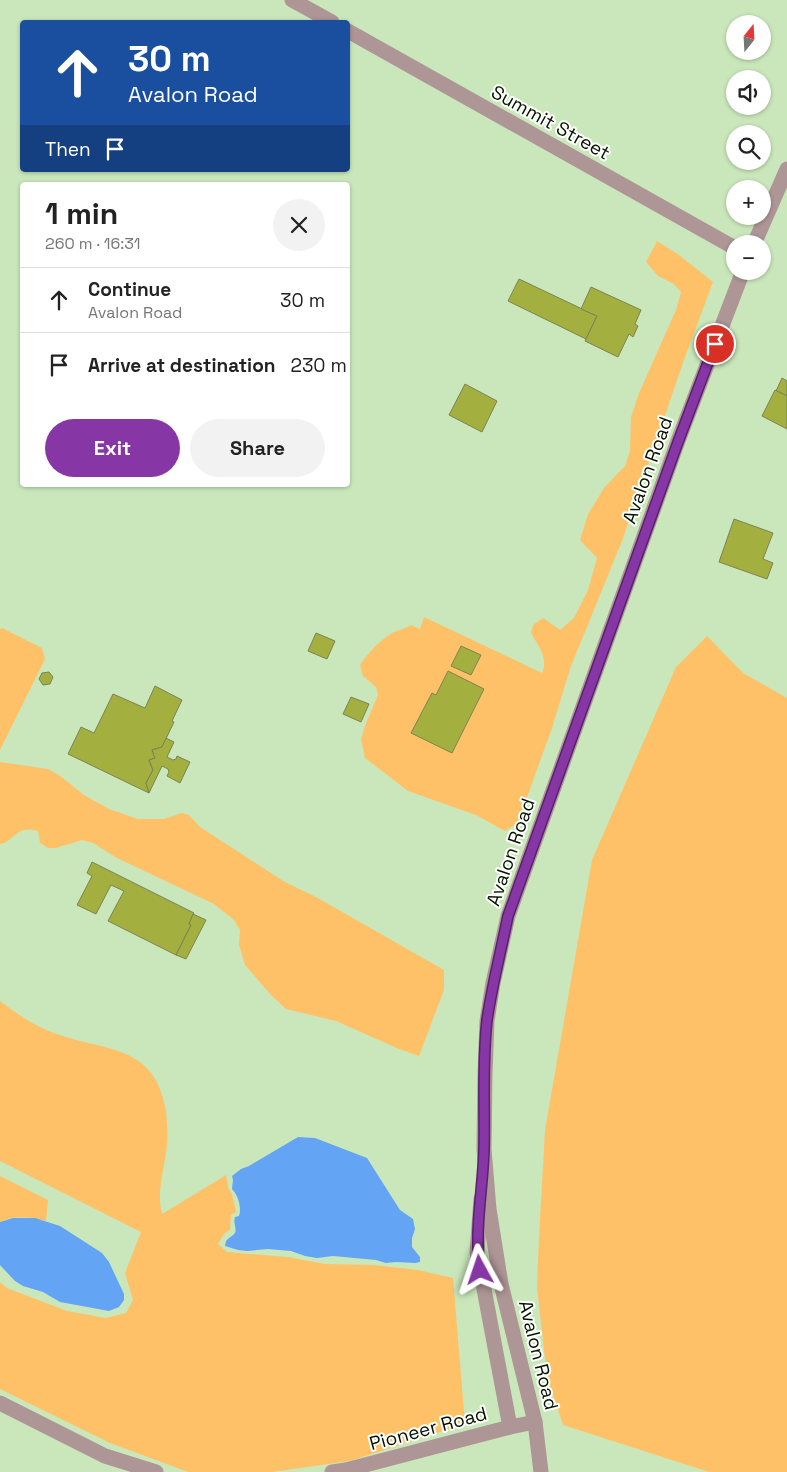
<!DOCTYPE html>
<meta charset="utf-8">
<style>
body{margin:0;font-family:"Space Grotesk",sans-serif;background:#f2f2f2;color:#222;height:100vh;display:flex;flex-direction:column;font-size:19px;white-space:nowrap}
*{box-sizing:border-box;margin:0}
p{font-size:16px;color:#767676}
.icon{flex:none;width:28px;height:28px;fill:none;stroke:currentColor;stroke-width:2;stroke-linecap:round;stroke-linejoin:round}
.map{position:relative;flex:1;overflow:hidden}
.side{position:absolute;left:20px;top:182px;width:330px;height:305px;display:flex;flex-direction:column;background:#fff;border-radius:5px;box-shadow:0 1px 4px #0004}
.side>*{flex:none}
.banner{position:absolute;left:20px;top:20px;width:330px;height:152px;border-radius:5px;box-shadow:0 1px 4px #0004;background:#1a4fa0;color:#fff;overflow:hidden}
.needle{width:32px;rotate:18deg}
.buttons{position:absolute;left:726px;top:15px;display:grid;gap:10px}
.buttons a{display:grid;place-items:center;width:45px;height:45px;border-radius:50%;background:#fff;box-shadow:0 1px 4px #0004;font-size:25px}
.pin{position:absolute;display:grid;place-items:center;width:42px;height:42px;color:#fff;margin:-21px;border:2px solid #fff;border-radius:50%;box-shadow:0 1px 5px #0007}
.me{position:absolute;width:55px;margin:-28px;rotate:355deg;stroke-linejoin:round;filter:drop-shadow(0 0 4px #0008)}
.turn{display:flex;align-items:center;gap:18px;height:105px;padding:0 25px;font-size:22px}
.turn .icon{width:65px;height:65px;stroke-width:2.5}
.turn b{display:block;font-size:35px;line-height:42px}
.then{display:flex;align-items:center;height:48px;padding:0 25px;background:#0003;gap:10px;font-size:19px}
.round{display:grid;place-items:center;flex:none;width:52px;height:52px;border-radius:26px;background:#f2f2f2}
.headline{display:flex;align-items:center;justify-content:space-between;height:85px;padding:0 25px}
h1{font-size:30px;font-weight:800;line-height:38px}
.cta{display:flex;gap:10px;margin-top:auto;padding:10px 25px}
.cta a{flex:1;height:58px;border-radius:30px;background:#8736a6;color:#fff;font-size:20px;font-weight:800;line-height:58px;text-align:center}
.cta a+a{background:#f2f2f2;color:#222}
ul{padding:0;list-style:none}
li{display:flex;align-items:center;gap:15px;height:65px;padding:0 25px;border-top:1px solid #e0e0e0}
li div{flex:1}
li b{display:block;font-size:19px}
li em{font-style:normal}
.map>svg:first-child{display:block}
</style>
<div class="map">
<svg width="787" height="1472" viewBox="0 0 787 1472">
<rect width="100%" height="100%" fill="#cae7bb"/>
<g fill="#fec168">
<path d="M657,241L679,255L713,282L685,357L622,541L571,666L552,728L521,814L520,822L505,831L476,815L408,791L365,758L361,739L366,723L378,695L376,687L363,676L360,665C369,652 378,642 392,633C398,630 405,629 411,625L420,629L424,617L542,673C549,659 538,645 531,633L533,625L543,618L560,630L574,618L588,590L597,558L580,540L588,514L604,488L625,466L630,451L631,417L639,393L676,310L681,292L674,284L658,276L646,262Z"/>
<path d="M2,628L42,648L45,659L0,750V629Z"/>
<path d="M707,636L743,673L787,698V1472H709L563,1425L547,1377L537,1287L539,1237L545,1130L592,860L676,667Z"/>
<path d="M0,762L48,769L59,775L84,795L109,809L138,819H164L182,813L189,815L200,827L285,882L316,897L444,970V990L419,1056L399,1049L336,1021L286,1009L271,995L245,965L239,945L240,930L234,920L214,904L117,858L93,843L82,840L56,848H48L40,843L38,831C16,824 14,842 0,844Z"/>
<path d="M0,1001C19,1015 37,1028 60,1035C109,1052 155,1045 166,1111C167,1122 168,1134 167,1145C165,1167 156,1192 162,1214L226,1175L228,1187L232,1194L236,1212L231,1215L230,1230L224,1234L218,1244L227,1252L288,1257L325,1264L373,1265L418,1270L453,1278L465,1424L350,1461L272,1472H188L110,1443L0,1389V1282L7,1288L67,1311L106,1318L126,1313L133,1300L125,1273L141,1232L0,1161Z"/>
<path d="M0,1176L48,1200L46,1221C33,1217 13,1215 0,1222Z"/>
</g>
<g fill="#64a4f4">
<path d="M298,1137L315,1138L367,1158L400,1210L413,1219L415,1229L412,1238V1247L420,1257V1262L415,1263L396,1262L386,1263L376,1260L333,1256L317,1258L305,1256L291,1251L268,1249L247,1251L238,1250L225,1246L226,1241C228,1238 233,1236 235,1233C237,1228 233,1223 235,1217L239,1216C242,1208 238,1195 232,1189L233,1180L232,1176L241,1169L249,1166Z"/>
<path d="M13,1218H35L60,1226L102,1253L109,1262L124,1294V1300L119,1307L109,1311L60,1302L43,1292L23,1286L15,1281L0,1265V1222Z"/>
</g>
<g fill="#a3af3f" stroke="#7c8354">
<path d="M519,279L597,316L586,339L508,301Z"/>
<path d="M591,287L641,310L635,324L638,326L633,337L629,334L618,357L585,341L597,316L581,309Z"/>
<path d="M782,378L787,381V396L776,391Z"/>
<path d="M465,384L497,401L482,432L449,415Z"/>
<path d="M775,390L787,396V429L762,416Z"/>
<path d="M734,519L773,533L763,559L773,563L767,579L719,562Z"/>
<path d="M316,633L335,641L327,659L308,651Z"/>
<path d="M461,646L481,655L471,675L451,666Z"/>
<path d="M448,671L484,689L452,753L411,733L432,693L436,695Z"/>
<path d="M49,672L53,677L50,684L43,685L39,679L42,673Z"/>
<path d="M155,686L182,700L172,721L174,722L162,747L152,750L155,758L149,760L153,770L146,783L149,793L68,754L81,727L94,733L113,694L145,708Z"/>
<path d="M351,697L369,704L361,722L343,714Z"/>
<path d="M166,738L174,742L167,757L173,760L176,759L177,756L190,762L180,783L167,776L169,772L168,769L162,766L149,793L146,783L153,770L149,760L155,758L152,750L162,747Z"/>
<path d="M92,862L194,913L189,924L191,925L176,955L108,921L124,891L111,885L96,914L77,905L92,876L87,873Z"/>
<path d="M193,914L206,920L186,959L176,955L191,925L189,924Z"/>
</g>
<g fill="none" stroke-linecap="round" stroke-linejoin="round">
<g stroke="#ae9596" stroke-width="15">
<path d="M292,0L332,22"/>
<path d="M348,31L735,248"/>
<path d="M0,1403L105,1456L156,1472"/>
<path d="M332,1472L346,1470L510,1427L535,1422"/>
</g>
<g stroke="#ae9596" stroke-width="15">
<path d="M754,244L787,169"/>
<path d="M481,1199L477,1252L510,1427"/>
<path d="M541,1472L535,1422L501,1284L489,1209L484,1149L485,1074L487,1021L493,983L508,916L678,441L743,271"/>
</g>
</g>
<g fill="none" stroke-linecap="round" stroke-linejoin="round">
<defs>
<path id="route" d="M480,1270C474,1230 483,1189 484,1149C485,1106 482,1063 487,1020C492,985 501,951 508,916L678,442L715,344"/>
</defs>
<use href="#route" stroke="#58236c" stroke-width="12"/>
<use href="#route" stroke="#8736a6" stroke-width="9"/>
</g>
<g text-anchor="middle" stroke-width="4" stroke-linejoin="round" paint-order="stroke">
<g font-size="19" fill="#071103" stroke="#fcfffa">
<text transform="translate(551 122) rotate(29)" y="7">Summit Street</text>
<text transform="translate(647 470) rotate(-70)" y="7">Avalon Road</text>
<text transform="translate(510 852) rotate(-71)" y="7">Avalon Road</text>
<text transform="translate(539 1355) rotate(76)" y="7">Avalon Road</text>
<text transform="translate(428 1428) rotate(-15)" y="7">Pioneer Road</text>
</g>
</g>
</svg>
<div class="buttons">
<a><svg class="needle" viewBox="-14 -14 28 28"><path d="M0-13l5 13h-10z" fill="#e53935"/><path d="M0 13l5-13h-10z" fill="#767676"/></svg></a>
<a><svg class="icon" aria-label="sound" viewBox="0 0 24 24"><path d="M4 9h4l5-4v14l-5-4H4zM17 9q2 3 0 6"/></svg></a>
<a><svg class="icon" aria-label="search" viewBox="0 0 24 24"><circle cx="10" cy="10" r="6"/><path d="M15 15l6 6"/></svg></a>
<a>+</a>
<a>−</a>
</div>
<div class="pin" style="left:715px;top:344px;background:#d93025"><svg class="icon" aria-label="arrive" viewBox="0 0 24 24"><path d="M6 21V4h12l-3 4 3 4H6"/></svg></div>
<svg class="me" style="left:480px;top:1270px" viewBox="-20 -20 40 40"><path d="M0-17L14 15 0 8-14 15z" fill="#8736a6" stroke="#fff" stroke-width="4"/></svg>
<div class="banner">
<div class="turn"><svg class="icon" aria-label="ahead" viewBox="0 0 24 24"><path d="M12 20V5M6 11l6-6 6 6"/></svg><div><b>30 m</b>Avalon Road</div></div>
<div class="then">Then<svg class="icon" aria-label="arrive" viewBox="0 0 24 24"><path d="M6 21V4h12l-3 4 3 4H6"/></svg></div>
</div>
<section class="side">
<div class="headline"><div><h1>1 min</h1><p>260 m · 16:31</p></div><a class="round"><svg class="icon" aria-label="close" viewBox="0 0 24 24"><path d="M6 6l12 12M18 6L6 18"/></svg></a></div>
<ul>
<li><svg class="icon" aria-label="ahead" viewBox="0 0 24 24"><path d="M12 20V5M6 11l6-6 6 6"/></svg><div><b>Continue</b><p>Avalon Road</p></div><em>30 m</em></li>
<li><svg class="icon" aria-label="arrive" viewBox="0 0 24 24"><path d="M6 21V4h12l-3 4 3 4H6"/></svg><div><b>Arrive at destination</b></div><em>230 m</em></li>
</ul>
<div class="cta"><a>Exit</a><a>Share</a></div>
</section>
</div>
